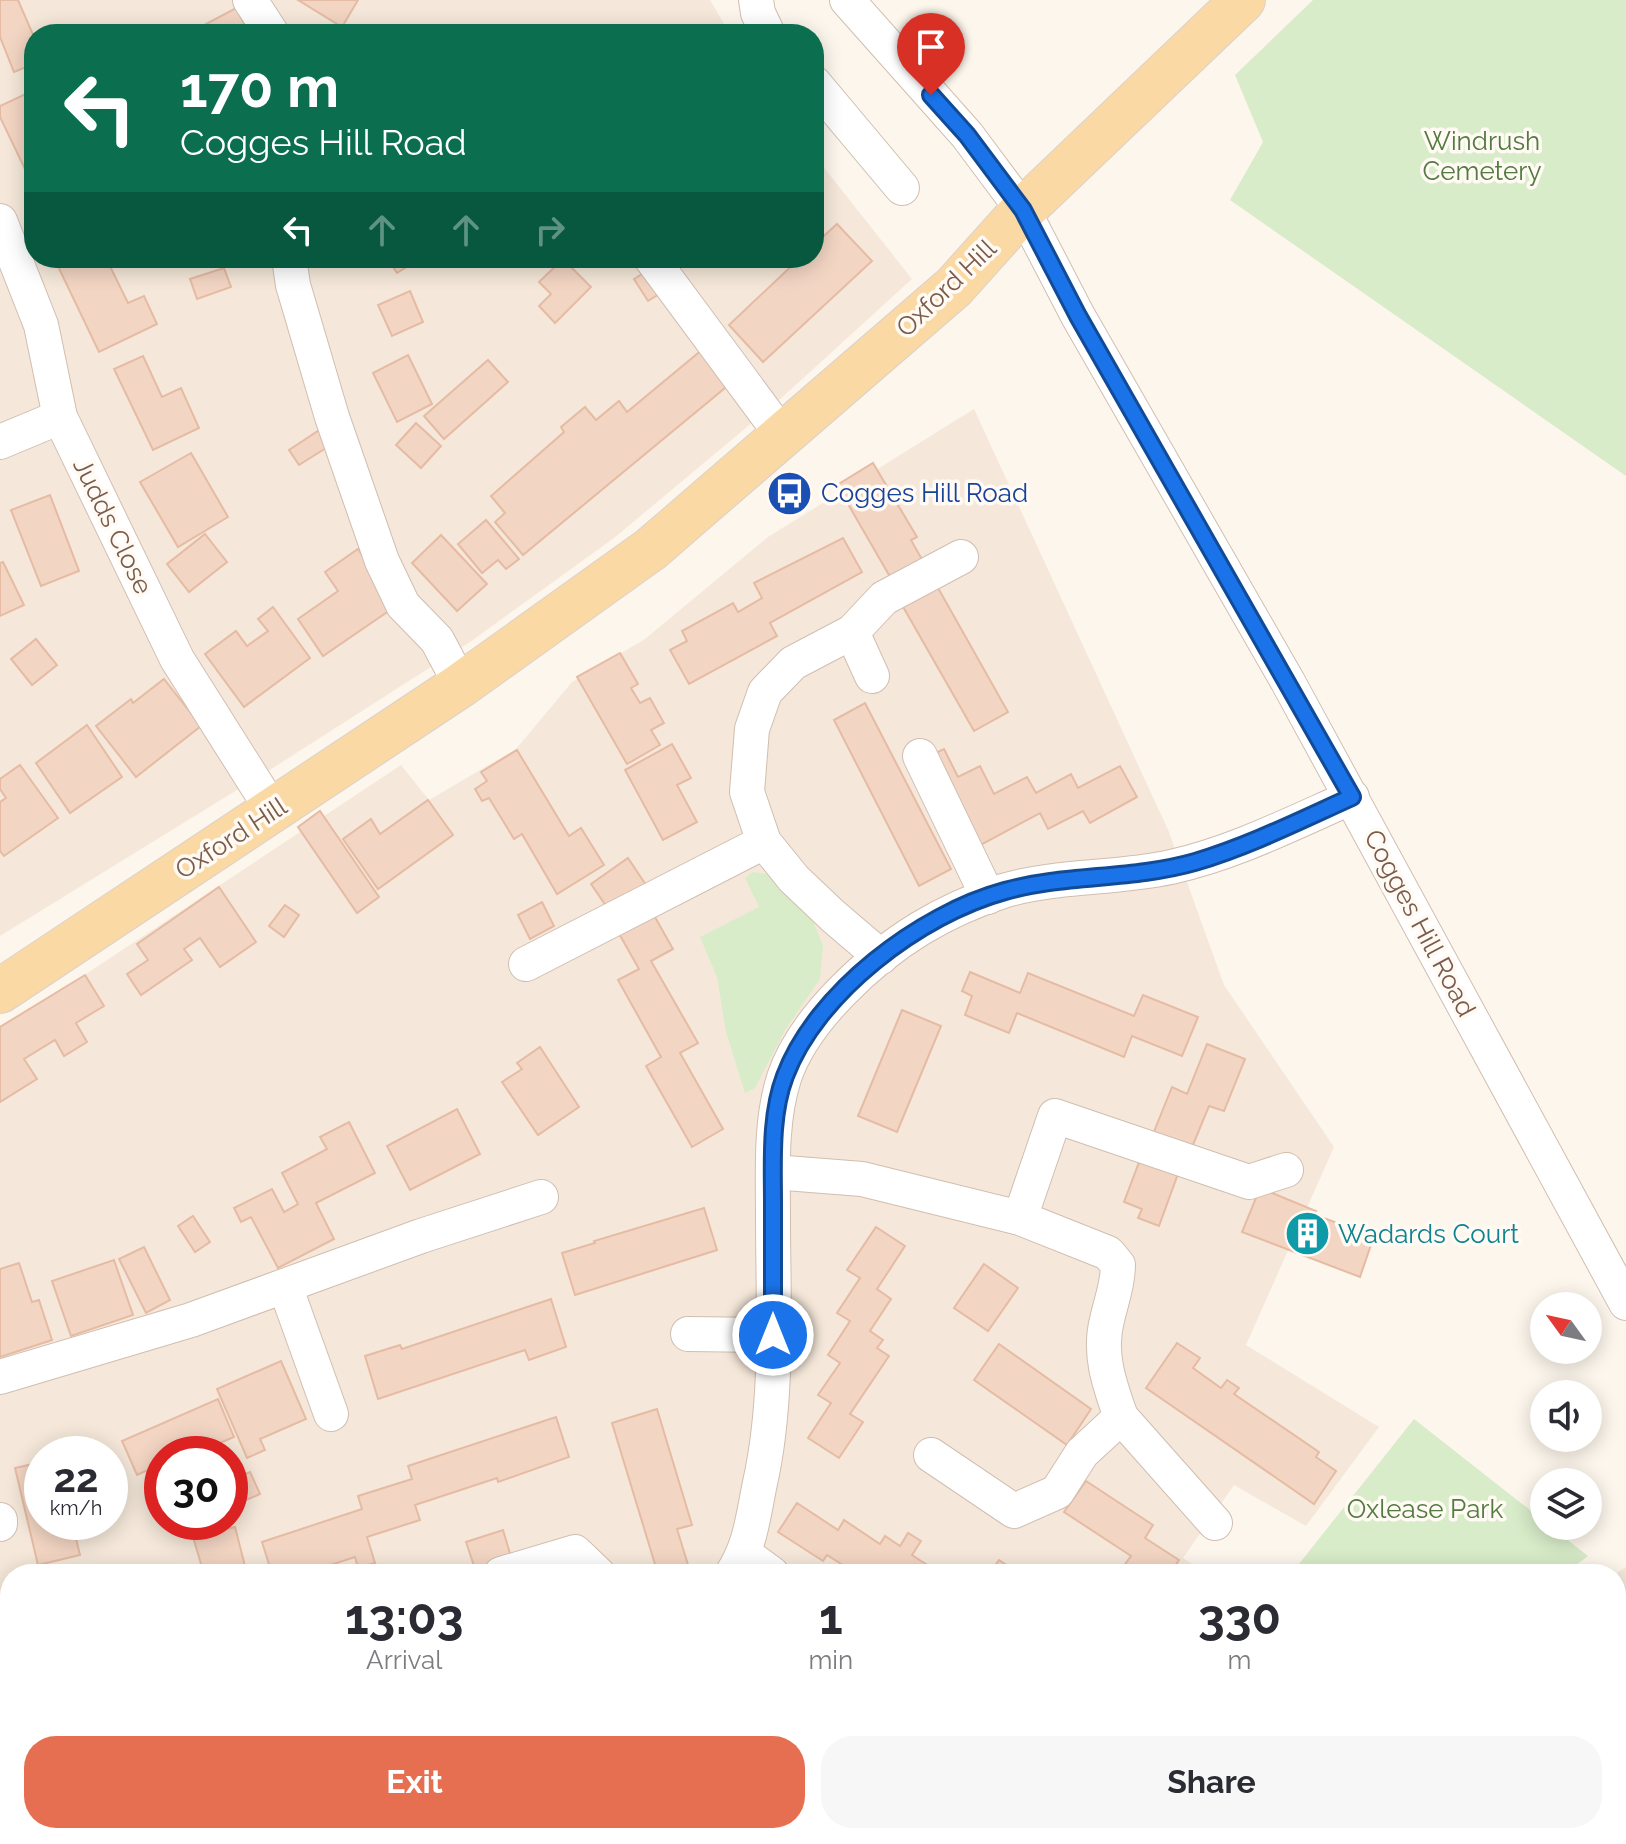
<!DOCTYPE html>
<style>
body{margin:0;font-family:Raleway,sans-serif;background:#f7f7f7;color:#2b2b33;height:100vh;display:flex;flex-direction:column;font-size:30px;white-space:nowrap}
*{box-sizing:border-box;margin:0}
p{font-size:26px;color:#7c7c81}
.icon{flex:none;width:44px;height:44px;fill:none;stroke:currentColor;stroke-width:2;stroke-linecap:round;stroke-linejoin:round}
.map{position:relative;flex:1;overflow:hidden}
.panel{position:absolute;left:0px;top:1564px;width:1626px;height:280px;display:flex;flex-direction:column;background:#fff;border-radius:32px 32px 0 0;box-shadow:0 4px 20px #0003}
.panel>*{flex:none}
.top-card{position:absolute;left:24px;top:24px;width:800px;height:244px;border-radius:32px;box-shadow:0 4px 20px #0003;background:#0b6e4f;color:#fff;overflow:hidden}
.needle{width:52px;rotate:303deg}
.buttons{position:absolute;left:1530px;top:1292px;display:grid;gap:16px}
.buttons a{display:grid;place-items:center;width:72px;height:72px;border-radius:50%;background:#fff;box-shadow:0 4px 20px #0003;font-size:40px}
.speed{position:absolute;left:24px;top:1436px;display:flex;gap:16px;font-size:40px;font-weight:700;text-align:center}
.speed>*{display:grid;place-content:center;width:104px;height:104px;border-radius:50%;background:#fff;box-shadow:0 4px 20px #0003;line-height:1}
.speed small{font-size:20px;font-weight:400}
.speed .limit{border:12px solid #d22;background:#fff;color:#111}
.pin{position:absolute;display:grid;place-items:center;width:68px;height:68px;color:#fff;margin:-82px -34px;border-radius:50% 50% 50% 0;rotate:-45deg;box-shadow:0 0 8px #0007}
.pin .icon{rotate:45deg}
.me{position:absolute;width:88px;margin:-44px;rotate:0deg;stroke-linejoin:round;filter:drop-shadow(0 0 6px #0008)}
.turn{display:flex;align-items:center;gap:28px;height:168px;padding:0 24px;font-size:36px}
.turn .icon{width:104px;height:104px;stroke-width:2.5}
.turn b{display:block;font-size:56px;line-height:68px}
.lanes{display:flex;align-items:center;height:76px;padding:0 24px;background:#0003;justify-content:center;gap:40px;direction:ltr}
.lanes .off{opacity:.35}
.eta{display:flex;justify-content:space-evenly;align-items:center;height:136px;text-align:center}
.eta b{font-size:48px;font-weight:700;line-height:56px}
.primary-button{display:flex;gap:16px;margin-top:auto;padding:16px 24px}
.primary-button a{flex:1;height:92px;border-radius:32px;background:#e76f51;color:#fff;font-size:32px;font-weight:700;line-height:92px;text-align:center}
.primary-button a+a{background:#f7f7f7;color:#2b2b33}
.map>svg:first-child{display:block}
</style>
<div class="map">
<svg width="1626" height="1844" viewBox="0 0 1626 1844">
<rect width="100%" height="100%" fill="#fdf6ec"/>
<g fill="#f5e8da" fill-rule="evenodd">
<path d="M0,0H710L730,34H34V258H814V155L912,279L777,402L614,538L470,642L276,766L0,936Z"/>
<path d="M974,409L1169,832L1224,985L1334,1147L1246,1345L1379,1427L1306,1526L1234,1485L1183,1558L1208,1574H10V1834H1023L1016,1844H1005L989,1836L983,1844H0V1031L401,765L429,800L516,749L572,682L645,639L768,537ZM42,1454H110V1522H42ZM162,1454H230V1522H162Z"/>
<path d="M1626,1567V1844H1270L1279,1834H1616L1615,1574Z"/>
</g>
<g fill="#d8ecc9">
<path d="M1313,0H1626V476L1230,200L1263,142L1235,75Z"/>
<path d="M753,872L767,874L812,918L823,946L820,979L785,1030L755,1088L745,1093L726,1032L717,977L700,937L759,907L745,878Z"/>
<path d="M1414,1419L1544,1521V1526H1550L1588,1556L1564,1574H1291Z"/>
<path d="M1072,1834H1249L1238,1844H1062Z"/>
</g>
<g fill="#f3d5c3" stroke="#e6bba3" stroke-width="2">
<path d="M0,0H18L34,37V64L14,72L0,37Z"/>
<path d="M298,0H358L342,27Z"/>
<path d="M236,8L250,34H192L191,32Z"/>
<path d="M34,90V188L0,117V106Z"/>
<path d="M837,224L872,261L763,362L729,325L800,258H814V245Z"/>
<path d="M54,258H106L128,303L144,296L157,324L99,352Z"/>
<path d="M387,258H421L397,273Z"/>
<path d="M563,259L591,287L555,323L539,306L551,294L539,282Z"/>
<path d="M224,268L231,287L197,299L190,279Z"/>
<path d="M650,269L664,291L648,301L634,279Z"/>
<path d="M410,291L423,322L392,336L378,305Z"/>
<path d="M703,349L731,383L523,555L495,522L505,513L491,496L564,432L561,427L585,407L596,420L619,401L627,412Z"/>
<path d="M408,355L432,404L397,422L373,373Z"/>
<path d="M143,356L162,397L181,388L199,428L153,450L114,369Z"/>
<path d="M488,360L508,382L444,439L424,416Z"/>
<path d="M416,423L441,446L421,468L396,445Z"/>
<path d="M324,427L334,443L299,465L289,450Z"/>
<path d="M191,453L228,517L178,547L140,482Z"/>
<path d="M873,463L917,537L911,540L1008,712L974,731L890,584L893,582L837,485Z"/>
<path d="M50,495L79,571L41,586L11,510Z"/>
<path d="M486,520L519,559L506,569L498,560L482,573L458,544Z"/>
<path d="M205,534L227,562L189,592L167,564Z"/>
<path d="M441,535L487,584L457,611L412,563Z"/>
<path d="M843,538L862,572L770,623L777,636L689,684L670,650L687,641L682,631L733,603L738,612L762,598L754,583Z"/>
<path d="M358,549L396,606L323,656L298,619L338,591L325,572Z"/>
<path d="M3,562L24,605L0,616V563Z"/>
<path d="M273,607L310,658L244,707L205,654L236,631L247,646L268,631L258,619Z"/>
<path d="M36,639L57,665L32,685L11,659Z"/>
<path d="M620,653L638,684L631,688L640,703L650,698L664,723L651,730L660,745L627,764L577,677Z"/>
<path d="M164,679L201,726L136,777L96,726L131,699L133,703Z"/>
<path d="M865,703L951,869L919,886L834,720Z"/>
<path d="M87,725L122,777L70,813L36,763Z"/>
<path d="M672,744L691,778L677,785L697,822L663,840L625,770Z"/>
<path d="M944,749L958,777L980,766L994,794L1027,777L1036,793L1071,774L1078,788L1120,766L1137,797L1090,823L1083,811L1048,829L1040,813L975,848L927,757Z"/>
<path d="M517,750L569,836L581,828L604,865L557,894L522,834L514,839L489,798L482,801L475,789L487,781L481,772Z"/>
<path d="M20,765L58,818L4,856L0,851V802L6,798L0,789V779Z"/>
<path d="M428,800L453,835L378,889L343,839L371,819L380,834Z"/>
<path d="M320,811L379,897L357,913L298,827Z"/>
<path d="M628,858L650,891L613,916L591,884Z"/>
<path d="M219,887L256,942L220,967L200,938L184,949L192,960L141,995L127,974L148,960L137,944Z"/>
<path d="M542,902L554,926L530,939L518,915Z"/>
<path d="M285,905L299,915L284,937L269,926Z"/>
<path d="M651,910L673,949L651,961L698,1043L680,1053L723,1129L692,1147L646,1066L661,1057L618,980L639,969L617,930Z"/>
<path d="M970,972L1020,993L1028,973L1134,1016L1143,995L1198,1017L1182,1056L1132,1036L1124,1057L1017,1013L1009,1033L965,1015L972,996L962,991Z"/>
<path d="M85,975L104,1006L76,1023L87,1042L64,1056L55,1040L24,1059L37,1079L0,1102V1027Z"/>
<path d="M902,1010L941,1026L897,1132L858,1116Z"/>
<path d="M1207,1044L1245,1059L1224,1111L1209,1106L1188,1157L1153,1134L1172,1087L1187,1094Z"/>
<path d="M540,1047L579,1107L538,1135L502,1082L522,1069L517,1063Z"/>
<path d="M457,1109L480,1154L410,1190L387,1146Z"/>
<path d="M349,1122L375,1173L316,1203L334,1239L278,1268L251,1217L241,1222L234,1208L272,1189L284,1212L298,1204L282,1173L327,1149L320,1137Z"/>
<path d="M1141,1157L1179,1171L1159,1226L1138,1218L1142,1209L1124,1202Z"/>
<path d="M1260,1188L1316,1211L1315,1215L1374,1236L1360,1277L1242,1232Z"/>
<path d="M704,1208L717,1250L575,1295L562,1253L595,1243L594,1241Z"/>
<path d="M193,1216L210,1242L195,1252L178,1226Z"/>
<path d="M876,1227L905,1246L877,1289L891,1299L870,1331L883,1340L877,1348L889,1356L850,1414L863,1422L839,1458L808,1438L831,1403L818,1395L840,1363L828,1355L850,1321L837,1313L860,1278L847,1270Z"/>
<path d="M144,1247L170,1300L146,1313L119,1259Z"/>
<path d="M114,1260L133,1315L71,1336L52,1281Z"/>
<path d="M19,1263L32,1302L39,1300L52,1340L0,1357V1269Z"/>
<path d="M984,1264L1018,1288L988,1331L954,1308Z"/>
<path d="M551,1299L566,1347L529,1360L525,1350L378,1399L365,1356L400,1345L402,1349Z"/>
<path d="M1177,1343L1200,1358L1193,1368L1221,1388L1227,1380L1239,1388L1234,1394L1319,1452L1316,1457L1336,1471L1314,1504L1146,1388Z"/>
<path d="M999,1344L1091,1409L1067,1445L974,1380Z"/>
<path d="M281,1361L306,1419L260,1439L265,1450L247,1458L217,1389Z"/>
<path d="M218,1399L234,1437L208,1448L210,1454H162V1484L157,1486L150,1469L137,1475L122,1441Z"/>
<path d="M657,1409L692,1525L677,1529L689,1568L670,1574H658L612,1423Z"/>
<path d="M556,1417L569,1457L498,1482L497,1478L415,1505L420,1520L367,1537L375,1563L358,1568L355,1557L306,1573L305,1570L292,1574H272L262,1542L362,1509L358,1496L412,1479L408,1466Z"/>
<path d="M42,1462V1522H72L80,1555L38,1565L15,1468Z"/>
<path d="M250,1472L260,1494L230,1507V1480Z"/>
<path d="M1086,1481L1153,1525L1145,1538L1179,1560L1172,1571L1177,1574H1134L1123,1567L1131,1556L1064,1512Z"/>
<path d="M797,1503L838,1530L844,1520L880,1544L885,1536L900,1546L908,1533L921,1541L912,1555L941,1574H871L863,1569L857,1574L827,1555L823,1561L778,1532Z"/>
<path d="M235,1527L247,1574H204L193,1537Z"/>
<path d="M503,1530L511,1557L475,1569L466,1542Z"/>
<path d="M999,1560L1020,1574H989Z"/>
<path d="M10,1613V1654L2,1656L0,1615Z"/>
<path d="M1626,1698V1743L1618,1745L1616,1700Z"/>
<path d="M11,1834H28L31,1844H0V1837Z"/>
<path d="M120,1834H161L165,1844H123Z"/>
<path d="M426,1834H436L451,1844H419Z"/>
<path d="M1278,1834H1314L1307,1844H1271Z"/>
<path d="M1485,1834H1525L1540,1844H1478Z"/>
</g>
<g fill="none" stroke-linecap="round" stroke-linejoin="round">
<defs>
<g id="minor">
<path d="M250,0L272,34"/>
<path d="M756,0L758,13L768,34"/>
<path d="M847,0L967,135L1023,210L1078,316L1288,682L1626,1303"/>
<path d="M814,83L902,188"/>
<path d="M0,221L41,325L60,417L177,659L273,811"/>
<path d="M289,258L293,285L332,417L382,561L403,605L437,640L461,685"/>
<path d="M651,258L782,435"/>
<path d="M0,442L60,417"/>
<path d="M852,632L872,676"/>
<path d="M920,756L988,897"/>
<path d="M881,957L833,916L794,879L764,842L747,792L752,729L765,692L793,663L852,632L884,598L961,557"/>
<path d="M526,964L764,842"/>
<path d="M773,1172L862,1179L1020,1218L1108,1253L1118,1265C1118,1285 1111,1301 1107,1320C1098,1354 1110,1386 1121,1417L1082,1453L1057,1492L1014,1511L931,1455"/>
<path d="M1020,1218L1055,1116L1249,1182L1286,1170"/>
<path d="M285,1286L331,1414"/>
<path d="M688,1334L773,1335"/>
<path d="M0,1377L191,1320L421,1236L541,1197"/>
<path d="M1121,1417L1215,1523"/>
<path d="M0,1520V1524"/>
<path d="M745,1554L772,1574"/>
<path d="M501,1574L575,1552L598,1574"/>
<path d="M732,1574C751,1545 753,1516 760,1483C779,1398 773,1303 773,1217C773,1171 770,1122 784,1078C803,1020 870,959 921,928C946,913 975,900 1003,891C1057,875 1116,879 1171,867C1234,853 1293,823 1352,797"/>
<path d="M0,1794L10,1791"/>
<path d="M1616,1818L1626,1843"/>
<path d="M88,1834L91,1844"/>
<path d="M574,1834L581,1838"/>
<path d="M744,1834L764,1844"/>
<path d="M300,1844L322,1834"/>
<path d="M828,1844L835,1834"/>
</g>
<path id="major" d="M0,991L461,685L651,549L954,287L1023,210L1243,0"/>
</defs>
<use href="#minor" stroke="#d1beb0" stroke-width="36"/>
<use href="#major" stroke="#dad1cd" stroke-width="46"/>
<use href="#minor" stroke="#fff" stroke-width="34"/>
<use href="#major" stroke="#fbd9a5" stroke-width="44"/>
</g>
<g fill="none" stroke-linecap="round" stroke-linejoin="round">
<defs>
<path id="route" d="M773,1335C773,1291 773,1246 773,1202C773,1162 770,1115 785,1076C816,993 920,914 1005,891C1065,874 1132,880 1195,862C1249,846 1301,820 1352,797L1078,316L1023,210L967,135L931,95"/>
</defs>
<use href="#route" stroke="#114b97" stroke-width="20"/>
<use href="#route" stroke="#1a73e8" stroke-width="14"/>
</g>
<defs>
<symbol id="bus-disc" viewBox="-11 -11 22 22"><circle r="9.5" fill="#1a4fb4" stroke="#fffaf3"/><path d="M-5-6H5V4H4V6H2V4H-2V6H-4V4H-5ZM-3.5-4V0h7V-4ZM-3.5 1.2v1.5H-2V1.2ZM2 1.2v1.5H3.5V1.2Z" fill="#fff"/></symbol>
<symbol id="building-disc" viewBox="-11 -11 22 22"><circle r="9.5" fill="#0f9aa8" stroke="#fffaf3"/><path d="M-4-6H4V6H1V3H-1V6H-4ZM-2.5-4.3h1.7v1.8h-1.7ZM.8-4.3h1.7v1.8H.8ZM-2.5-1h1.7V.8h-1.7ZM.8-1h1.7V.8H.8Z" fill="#fff"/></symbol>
</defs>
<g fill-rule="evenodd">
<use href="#bus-disc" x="764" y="468" width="51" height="51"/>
<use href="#building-disc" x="1282" y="1208" width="51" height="51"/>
</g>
<g text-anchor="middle" stroke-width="7" stroke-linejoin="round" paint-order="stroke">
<g font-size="26" fill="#537a41" stroke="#fffaf3">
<text x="1482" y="150">Windrush<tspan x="1482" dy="30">Cemetery</tspan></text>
<text x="1425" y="1518">Oxlease Park</text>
</g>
<g font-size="26" fill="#7a5c4d" stroke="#fffaf3">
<text transform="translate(946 288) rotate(-44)" y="9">Oxford Hill</text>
<text transform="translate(113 526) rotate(64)" y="9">Judds Close</text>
<text transform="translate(231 838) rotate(-33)" y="9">Oxford Hill</text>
<text transform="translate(1420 923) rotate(62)" y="9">Cogges Hill Road</text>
</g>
<g font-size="26" fill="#164399" stroke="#fffaf3" text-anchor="start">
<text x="821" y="502">Cogges Hill Road</text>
</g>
<g font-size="26" fill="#0d838f" stroke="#fffaf3" text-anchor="start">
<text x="1338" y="1243">Wadards Court</text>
</g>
</g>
</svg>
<div class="buttons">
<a><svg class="needle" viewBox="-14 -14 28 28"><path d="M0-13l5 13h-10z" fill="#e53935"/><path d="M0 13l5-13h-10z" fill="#7c7c81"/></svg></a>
<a><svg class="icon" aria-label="sound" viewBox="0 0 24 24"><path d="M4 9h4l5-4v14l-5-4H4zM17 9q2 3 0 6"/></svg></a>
<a><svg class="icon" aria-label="layers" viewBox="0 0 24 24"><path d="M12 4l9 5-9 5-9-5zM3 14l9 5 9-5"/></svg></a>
</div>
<div class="speed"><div>22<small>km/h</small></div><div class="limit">30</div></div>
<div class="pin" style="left:931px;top:95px;background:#d93025"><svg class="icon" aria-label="arrive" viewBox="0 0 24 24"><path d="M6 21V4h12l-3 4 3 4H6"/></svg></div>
<svg class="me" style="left:773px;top:1335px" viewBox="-20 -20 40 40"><circle r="17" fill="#1a73e8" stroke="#fff" stroke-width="3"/><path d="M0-11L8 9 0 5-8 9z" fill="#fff"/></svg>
<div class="top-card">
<div class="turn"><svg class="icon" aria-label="left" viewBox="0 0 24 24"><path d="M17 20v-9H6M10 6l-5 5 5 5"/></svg><div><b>170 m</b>Cogges Hill Road</div></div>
<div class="lanes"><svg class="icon" aria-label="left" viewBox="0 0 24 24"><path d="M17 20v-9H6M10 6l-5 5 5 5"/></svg><svg class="icon off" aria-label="ahead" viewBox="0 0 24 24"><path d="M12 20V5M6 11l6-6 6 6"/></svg><svg class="icon off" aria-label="ahead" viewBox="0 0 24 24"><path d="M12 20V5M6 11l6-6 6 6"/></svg><svg class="icon off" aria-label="right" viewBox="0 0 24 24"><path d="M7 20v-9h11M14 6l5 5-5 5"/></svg></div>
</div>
<section class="panel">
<div class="eta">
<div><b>13:03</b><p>Arrival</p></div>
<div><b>1</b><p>min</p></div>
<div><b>330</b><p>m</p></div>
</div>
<div class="primary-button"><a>Exit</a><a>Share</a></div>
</section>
</div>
